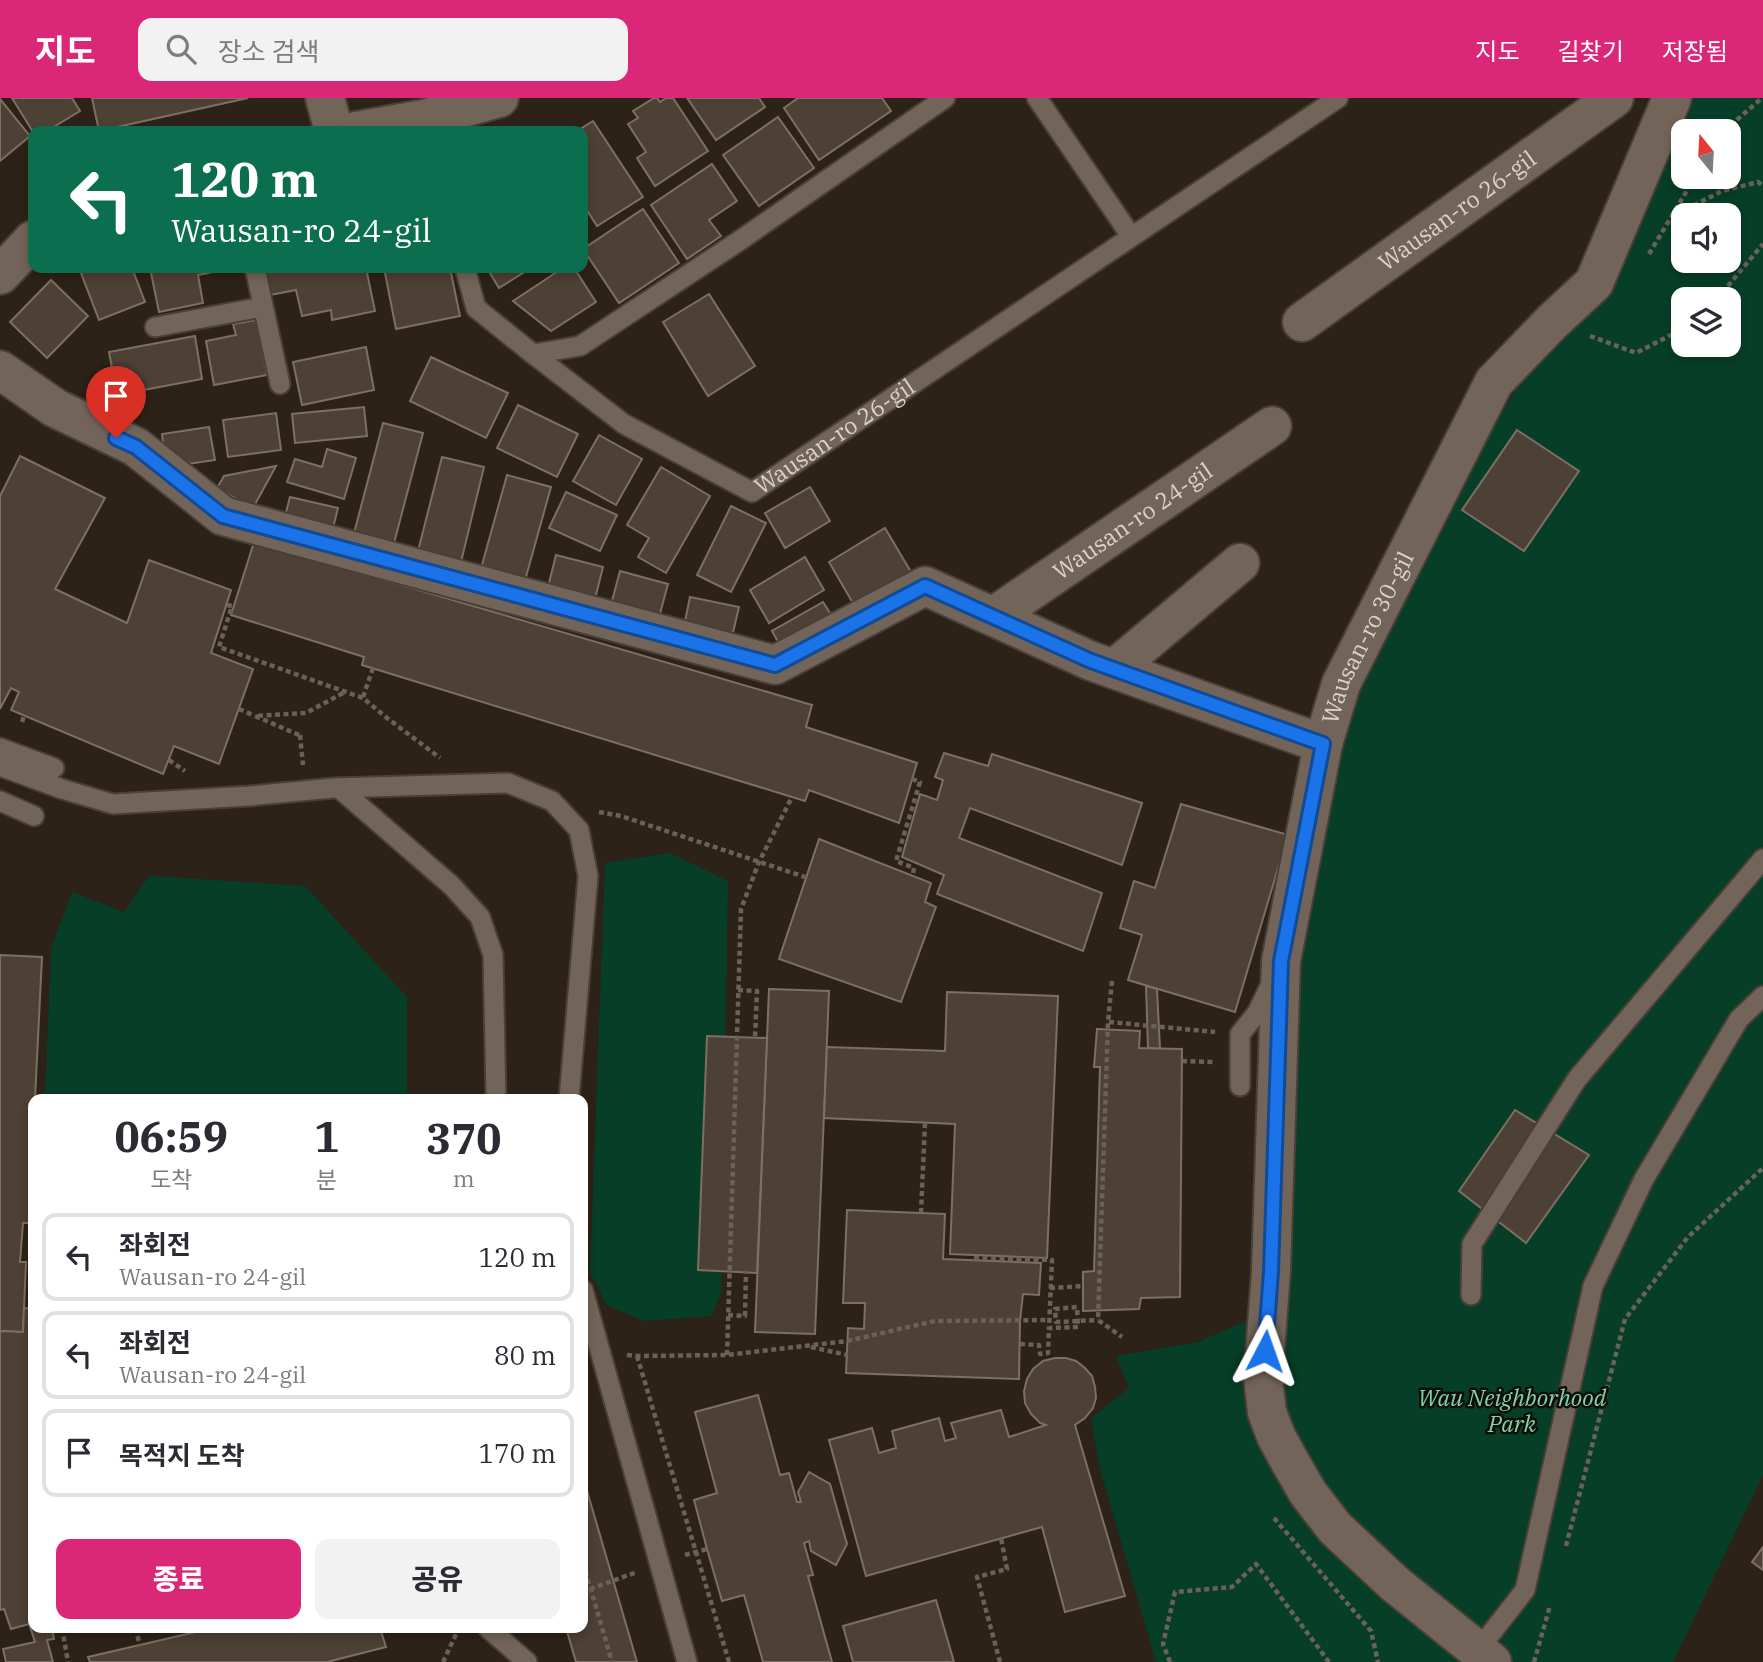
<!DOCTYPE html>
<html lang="ko">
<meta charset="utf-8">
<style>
body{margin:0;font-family:"IBM Plex Serif","Noto Sans KR",serif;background:#f2f2f3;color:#2b2b33;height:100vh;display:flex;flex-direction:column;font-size:26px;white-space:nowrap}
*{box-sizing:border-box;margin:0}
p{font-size:23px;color:#7c7c81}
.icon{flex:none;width:38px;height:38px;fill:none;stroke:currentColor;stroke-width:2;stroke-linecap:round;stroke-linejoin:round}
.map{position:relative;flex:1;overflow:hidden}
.drawer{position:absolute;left:28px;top:996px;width:560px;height:539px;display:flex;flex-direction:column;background:#fff;border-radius:14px;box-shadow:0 4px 10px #0003}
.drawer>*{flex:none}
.hud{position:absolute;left:28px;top:28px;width:560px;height:147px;border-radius:14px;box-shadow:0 4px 10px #0003;background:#0b6e4f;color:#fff;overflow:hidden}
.needle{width:46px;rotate:342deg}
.controls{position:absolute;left:1671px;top:21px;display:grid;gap:14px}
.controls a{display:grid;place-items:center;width:70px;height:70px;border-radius:14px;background:#fff;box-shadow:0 4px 10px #0003;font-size:35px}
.pin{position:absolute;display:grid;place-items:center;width:60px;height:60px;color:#fff;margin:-72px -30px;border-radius:50% 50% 50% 0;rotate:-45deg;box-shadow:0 0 7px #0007}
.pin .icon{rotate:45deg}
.me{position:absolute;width:77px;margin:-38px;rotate:4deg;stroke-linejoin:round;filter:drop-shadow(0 0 5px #0008)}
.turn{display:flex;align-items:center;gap:24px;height:147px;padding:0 28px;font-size:32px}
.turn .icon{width:91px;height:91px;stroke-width:2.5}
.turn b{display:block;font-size:49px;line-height:60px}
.eta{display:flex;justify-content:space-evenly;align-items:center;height:119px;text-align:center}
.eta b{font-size:42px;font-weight:800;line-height:49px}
.action{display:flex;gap:14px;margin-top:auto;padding:14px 28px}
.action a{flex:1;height:80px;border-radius:14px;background:#db2777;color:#fff;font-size:28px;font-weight:800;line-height:80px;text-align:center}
.action a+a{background:#f2f2f3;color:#2b2b33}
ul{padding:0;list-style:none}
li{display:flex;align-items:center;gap:21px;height:88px;margin:0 14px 10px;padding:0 14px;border:4px solid #e1e1e2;border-radius:14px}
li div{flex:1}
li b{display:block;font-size:26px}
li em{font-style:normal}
header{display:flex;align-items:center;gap:42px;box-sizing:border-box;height:98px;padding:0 35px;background:#db2777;color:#fff}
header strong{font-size:33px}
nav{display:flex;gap:38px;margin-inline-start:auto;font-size:24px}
.search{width:490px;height:63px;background:#f2f2f3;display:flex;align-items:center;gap:18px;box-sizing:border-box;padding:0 24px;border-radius:14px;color:#7c7c81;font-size:26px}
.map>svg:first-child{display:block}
</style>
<header>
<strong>지도</strong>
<div class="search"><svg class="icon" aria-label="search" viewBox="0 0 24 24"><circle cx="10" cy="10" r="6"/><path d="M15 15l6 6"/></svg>장소 검색</div>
<nav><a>지도</a><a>길찾기</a><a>저장됨</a></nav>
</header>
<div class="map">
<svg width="1763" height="1564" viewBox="0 0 1763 1564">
<rect width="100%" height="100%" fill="#2d2217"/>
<g fill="#073e28" fill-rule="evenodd">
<path d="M1690,0H1763V1377L1673,1564H1156L1100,1371L1091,1320L1129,1290L1116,1258L1198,1244L1283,1207L1291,919L1345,587L1517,289L1567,235L1610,195ZM1684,33H1729V79H1684ZM1684,117H1729V163H1684ZM1684,201H1729V247H1684Z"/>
<path d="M670,755L728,783L721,1195L712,1218L643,1223L607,1207L590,1175L605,765Z"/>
<path d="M149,778L305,788L407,899V1001H45L51,851L72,794L124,814Z"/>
</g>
<g fill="#4d4035" stroke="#7d6f63" stroke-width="2">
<path d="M12,0H72L80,13L47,33L33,34Z"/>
<path d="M92,0H248L99,33Z"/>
<path d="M654,0H657L660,4L666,0H673L708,53L655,88L637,60L646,54L628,26L638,20L633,13Z"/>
<path d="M687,0H759L765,9L716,42Z"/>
<path d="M798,0H882L891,13L819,62L784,10Z"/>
<path d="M0,1L30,38L0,63Z"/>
<path d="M778,19L814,70L759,108L723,57Z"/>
<path d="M593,23L643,99L597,128L583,106V97L587,94L583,87V33H577Z"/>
<path d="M712,66L737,103L709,122L721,138L687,161L651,107Z"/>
<path d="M643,111L679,165L619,205L583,151Z"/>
<path d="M94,170H132L145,204L99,222L81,175Z"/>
<path d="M150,170H233L198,177L203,205L159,214Z"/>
<path d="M271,170H366L375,213L332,222L331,212L302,218L296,192L270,197L265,171Z"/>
<path d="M384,170H450L460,218L396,231Z"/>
<path d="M487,170H531L499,190Z"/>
<path d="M563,170H574L596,204L551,233L513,203Z"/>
<path d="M51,182L88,218L47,260L10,224Z"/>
<path d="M709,196L755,268L708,298L663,224Z"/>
<path d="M256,222L267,277L214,287L206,243L236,237L233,226Z"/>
<path d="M195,238L202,281L117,297L109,254Z"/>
<path d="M366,249L374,292L302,307L293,264Z"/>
<path d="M431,259L508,295L486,340L410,303Z"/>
<path d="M518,307L578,336L557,379L497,350Z"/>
<path d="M364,309L367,338L295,345L292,316Z"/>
<path d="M276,315L281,352L228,359L223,322Z"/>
<path d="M383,325L423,335L393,449L353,439Z"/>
<path d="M209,329L215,362L188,366L164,352L162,336Z"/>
<path d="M1517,332L1579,373L1524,453L1462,412Z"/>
<path d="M599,337L642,361L616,407L573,383Z"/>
<path d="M327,351L356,360L344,401L287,384L295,361L322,369Z"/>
<path d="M20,358L105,400L55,491L127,525L149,462L231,492L211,555L253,571L219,666L174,648L163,676L11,612L19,594L11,590L0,611V398Z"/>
<path d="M442,359L484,369L461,464L418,453Z"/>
<path d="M276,368L253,410L217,390L224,378Z"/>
<path d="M661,369L710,398L666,475L638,459L649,440L627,427Z"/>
<path d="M507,377L551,389L524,486L480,474Z"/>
<path d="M810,389L830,423L785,450L765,415Z"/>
<path d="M566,394L617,417L600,453L549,430Z"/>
<path d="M290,399L338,410L332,434L284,422Z"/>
<path d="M731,408L766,425L731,494L697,477Z"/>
<path d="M885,430L911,474L854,507L829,464Z"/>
<path d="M254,444L812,607L806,629L917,665L899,725L809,692L805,703L362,567L364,559L231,517Z"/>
<path d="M556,457L603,469L593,509L546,497Z"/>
<path d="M805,459L824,492L769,525L750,492Z"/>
<path d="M620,473L668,486L657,527L609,514Z"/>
<path d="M690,499L739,509L731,543L683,533Z"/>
<path d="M823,504L835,523L783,553L772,533Z"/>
<path d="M944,655L988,668L992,656L1142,705L1122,767L970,710L959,740L1102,795L1083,853L937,796L944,777L902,759L920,696L937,702L943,682L935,679Z"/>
<path d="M1181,706L1288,737L1235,914L1128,882L1142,837L1120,830L1134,783L1155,790Z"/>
<path d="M819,741L931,785L925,804L936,809L901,904L779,861Z"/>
<path d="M0,857L42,859L35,1001H33V1041L29,1125H23L20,1164H26L23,1234L0,1233Z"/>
<path d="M1146,888L1157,891L1160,951L1148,950Z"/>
<path d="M769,891L829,893L815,1236L755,1234Z"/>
<path d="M947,894L1058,898L1047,1160L950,1156L955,1026L824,1020L827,949L945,953Z"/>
<path d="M1097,931L1140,933L1139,950L1182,951L1180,1199L1141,1200L1139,1211L1083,1213V1174L1094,1173L1100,969H1094Z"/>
<path d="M707,938L767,940L757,1175L698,1172Z"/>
<path d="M1515,1012L1589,1057L1526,1145L1459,1093Z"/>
<path d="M847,1112L945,1116L943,1161L1041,1165L1039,1197L1023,1196L1020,1223L1019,1281L846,1275L848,1230L864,1231L865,1205H843Z"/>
<path d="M24,1210L33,1211V1530H52L54,1541L47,1542L53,1564H6L3,1551L35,1544L29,1526L11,1531L4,1511L0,1512V1233L23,1234Z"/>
<path d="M1055,1260H1066L1076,1263L1085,1270L1092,1278L1095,1289L1096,1300L1093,1310L1085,1320L1075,1327L1125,1498L1065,1514L1042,1429L866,1478L829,1342L872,1330L879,1355L896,1350L892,1333L939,1320L945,1343L956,1340L951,1325L1001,1312L1009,1339L1046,1327L1040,1325L1031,1316L1025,1305L1024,1293L1027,1281L1033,1271L1043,1263Z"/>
<path d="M758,1297L780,1377L789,1375L797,1404H801L798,1394L809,1374L830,1386L847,1446L836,1467L811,1453L809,1443L804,1445L813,1477L808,1478L832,1564H763L744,1497L722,1503L707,1451L694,1402L717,1395L695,1314Z"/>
<path d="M583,1379L637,1564H576L566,1530H583Z"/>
<path d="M1763,1449V1472L1752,1464Z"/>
<path d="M936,1502L954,1564H853L843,1528Z"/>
<path d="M213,1530H380L386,1549L327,1564H90L88,1559Z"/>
</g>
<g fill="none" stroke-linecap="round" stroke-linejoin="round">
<defs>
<g id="service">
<path d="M1037,0L1131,138"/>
<path d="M255,170L280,286"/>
<path id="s1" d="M465,170L476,210L533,256L624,326L752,394L1338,0"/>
<path d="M155,229L262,209"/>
<path d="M533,256L580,248L739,143L945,0"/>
<path d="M0,650L54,670"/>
<path d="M0,668L62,691L113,706L249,698L333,690L508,685L552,703L579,732L588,778L569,1001"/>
<path d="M339,690L452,788L480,819L493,857L496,1001"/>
<path d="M0,703L34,718"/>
<path d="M1240,988V936L1257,915L1271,886"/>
<path d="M583,1192L687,1564"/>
<path d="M1471,1197L1472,1146L1577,981L1763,761"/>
<path d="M488,1530L527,1564"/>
<path d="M1478,1552L1525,1492L1593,1188L1644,1081L1739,921L1763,898"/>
</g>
<g id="minor">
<path d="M325,0L334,33"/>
<path id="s2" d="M1302,224L1614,0"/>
<path d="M0,272L55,310L136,349L223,418L775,567L925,488L1091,563L1323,646"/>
<path id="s3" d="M994,518L1272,328"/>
<path d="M1114,571L1240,465"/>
<path id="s4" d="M1492,1564L1395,1486L1335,1430L1308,1395L1289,1362L1276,1338L1267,1314L1263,1280L1271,1174L1281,863L1323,646L1341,586L1494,284L1552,224L1594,185L1672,0"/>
</g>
<g id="tertiary">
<path d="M356,33L424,21L499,0"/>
<path d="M0,177L33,142"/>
</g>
</defs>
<use href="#service" stroke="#483f37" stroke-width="23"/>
<use href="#minor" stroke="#483f37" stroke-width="42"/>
<use href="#tertiary" stroke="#483f37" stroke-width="42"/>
<g stroke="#6a6157" stroke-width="4.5" stroke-dasharray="5 3.5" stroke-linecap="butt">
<path d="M1724,33L1762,0"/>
<path d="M1671,119L1722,93L1758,84L1763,88"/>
<path d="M1649,156L1695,79"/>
<path d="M1717,201L1763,146"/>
<path d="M1590,238L1636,255L1671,237L1684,228"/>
<path d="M227,507L232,508L219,549L363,600L387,620L440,660"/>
<path d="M363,599L373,570"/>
<path d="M239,611L255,618"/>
<path d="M22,624L24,618"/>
<path d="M299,637L255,618L306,615L345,594"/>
<path d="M300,637L303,667"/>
<path d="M169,662L185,673"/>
<path d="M912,681L920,684L896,763L914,770L913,777"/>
<path d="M599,714L621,718L805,779"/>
<path d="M1112,883L1108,924L1098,1222L1122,1239"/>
<path d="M738,892L757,893L755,940"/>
<path d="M1109,924L1215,934"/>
<path d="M1182,963L1213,964"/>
<path d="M921,1115L925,1025"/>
<path d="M974,1160L1052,1162L1049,1230L1078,1229L1077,1209L1055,1211L1056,1224L1098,1222"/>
<path d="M1050,1190L1083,1188"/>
<path d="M728,1217L745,1218L746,1174"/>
<path d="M1020,1246L1039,1247L1040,1256L1048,1255L1049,1230"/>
<path d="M811,1249L847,1257"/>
<path d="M627,1257L637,1258L727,1257L847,1243L935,1223L1050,1222"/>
<path d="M727,1257L741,811L759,764L792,699"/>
<path d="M637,1258L729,1564"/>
<path d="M1274,1420L1371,1533L1378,1564"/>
<path d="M1566,1448L1625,1221L1688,1139L1763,1070"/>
<path d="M685,1457L707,1451"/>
<path d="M583,1465L612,1564"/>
<path d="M590,1491L637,1474"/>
<path d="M62,1530L68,1564"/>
<path d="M135,1530L140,1547"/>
<path d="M443,1564L459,1530"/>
<path d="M1000,1564L977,1479L1007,1471L1001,1440"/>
<path d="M1170,1564L1163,1546L1175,1494L1232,1489L1256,1466L1329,1564"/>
<path d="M1534,1564L1550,1508"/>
</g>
<use href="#service" stroke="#726458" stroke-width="19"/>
<use href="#minor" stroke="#726458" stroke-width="38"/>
<use href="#tertiary" stroke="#726458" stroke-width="38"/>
</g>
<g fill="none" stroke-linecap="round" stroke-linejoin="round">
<defs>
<path id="route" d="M116,340L136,349L223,418L775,567L925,488L1091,563L1323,646L1281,863L1271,1174L1265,1253"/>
</defs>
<use href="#route" stroke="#114b97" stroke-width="18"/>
<use href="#route" stroke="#1a73e8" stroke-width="12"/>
</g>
<g text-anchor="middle" stroke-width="5" stroke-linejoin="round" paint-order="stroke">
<g font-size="23" fill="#d9d2cb" stroke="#110c08">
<text dy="8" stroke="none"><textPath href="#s2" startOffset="191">Wausan-ro 26-gil</textPath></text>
<text dy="8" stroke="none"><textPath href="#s1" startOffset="474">Wausan-ro 26-gil</textPath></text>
<text dy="8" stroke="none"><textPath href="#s3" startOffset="168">Wausan-ro 24-gil</textPath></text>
<text dy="8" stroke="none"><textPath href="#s4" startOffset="1130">Wausan-ro 30-gil</textPath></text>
</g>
<g font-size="23" font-style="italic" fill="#7bd6a8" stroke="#110c08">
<text x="1512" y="1308">Wau Neighborhood<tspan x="1512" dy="26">Park</tspan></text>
</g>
</g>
</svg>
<div class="controls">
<a><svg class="needle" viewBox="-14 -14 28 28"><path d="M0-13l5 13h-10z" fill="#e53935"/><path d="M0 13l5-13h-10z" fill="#7c7c81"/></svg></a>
<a><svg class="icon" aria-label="sound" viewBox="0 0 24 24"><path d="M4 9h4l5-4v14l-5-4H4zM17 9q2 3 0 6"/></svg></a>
<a><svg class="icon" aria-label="layers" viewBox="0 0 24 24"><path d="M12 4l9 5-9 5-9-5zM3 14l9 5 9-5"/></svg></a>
</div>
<div class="pin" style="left:116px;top:340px;background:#d93025"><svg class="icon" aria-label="arrive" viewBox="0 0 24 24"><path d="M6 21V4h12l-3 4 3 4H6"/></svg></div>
<svg class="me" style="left:1265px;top:1253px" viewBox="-20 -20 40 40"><path d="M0-17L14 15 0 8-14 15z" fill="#1a73e8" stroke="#fff" stroke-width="4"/></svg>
<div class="hud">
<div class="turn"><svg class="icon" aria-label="left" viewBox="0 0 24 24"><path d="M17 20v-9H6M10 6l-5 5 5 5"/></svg><div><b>120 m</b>Wausan-ro 24-gil</div></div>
</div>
<section class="drawer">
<div class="eta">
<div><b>06:59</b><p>도착</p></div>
<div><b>1</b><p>분</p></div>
<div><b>370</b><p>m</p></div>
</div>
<ul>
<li><svg class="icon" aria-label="left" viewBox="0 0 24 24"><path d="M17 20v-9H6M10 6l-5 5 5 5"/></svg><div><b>좌회전</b><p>Wausan-ro 24-gil</p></div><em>120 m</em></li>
<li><svg class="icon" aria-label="left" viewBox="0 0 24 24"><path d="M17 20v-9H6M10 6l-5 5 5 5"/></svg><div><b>좌회전</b><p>Wausan-ro 24-gil</p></div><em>80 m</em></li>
<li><svg class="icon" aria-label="arrive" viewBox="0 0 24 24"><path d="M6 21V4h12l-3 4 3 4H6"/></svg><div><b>목적지 도착</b></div><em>170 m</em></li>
</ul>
<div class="action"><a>종료</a><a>공유</a></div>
</section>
</div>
